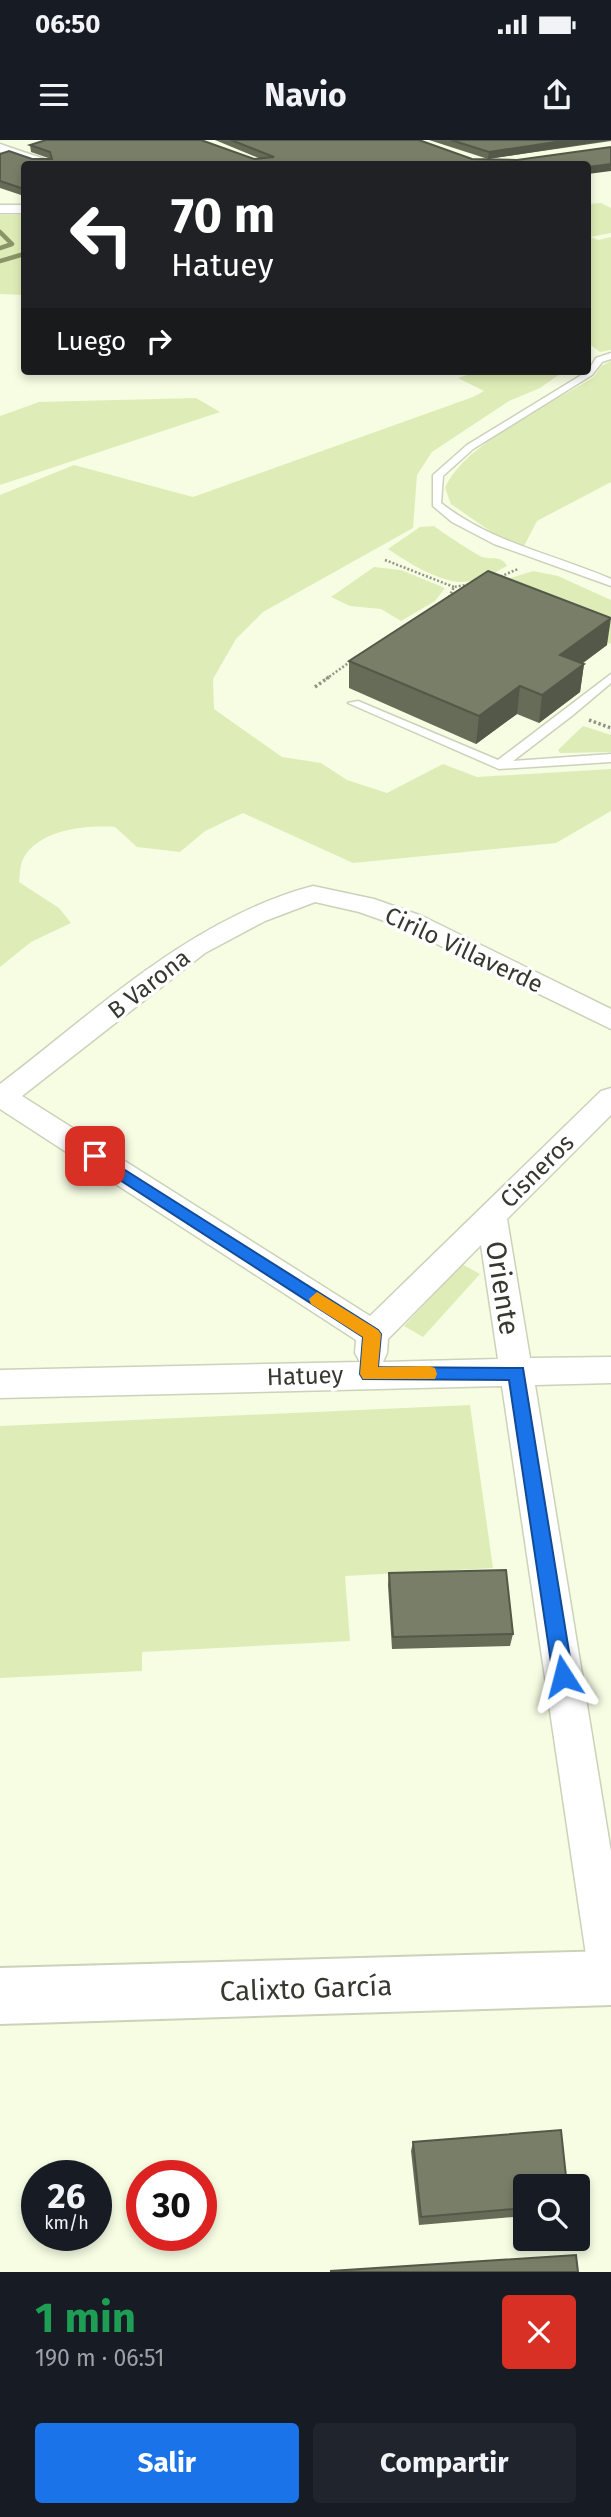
<!DOCTYPE html>
<html lang="es">
<meta charset="utf-8">
<style>
body{margin:0;font-family:"Fira Sans",sans-serif;background:#20242c;color:#f1f3f6;height:100vh;display:flex;flex-direction:column;font-size:26px;white-space:nowrap}
*{box-sizing:border-box;margin:0}
p{font-size:23px;color:#9ea1a6}
.icon{flex:none;width:38px;height:38px;fill:none;stroke:currentColor;stroke-width:2;stroke-linecap:round;stroke-linejoin:round}
.map{position:relative;height:2132px;overflow:hidden}
.details{display:flex;flex-direction:column;background:#171b24;flex:1}
.details>*{flex:none}
.banner{position:absolute;left:21px;top:21px;width:570px;height:214px;border-radius:7px;box-shadow:0 4px 10px #0003;background:#202124;color:#fff;overflow:hidden}
.tools{position:absolute;left:513px;top:2034px;display:grid;gap:14px}
.tools a{display:grid;place-items:center;width:77px;height:77px;border-radius:7px;background:#171b24;box-shadow:0 4px 10px #0003;font-size:35px}
.speed{position:absolute;left:21px;top:2020px;display:flex;gap:14px;font-size:35px;font-weight:700;text-align:center}
.speed>*{display:grid;place-content:center;width:91px;height:91px;border-radius:50%;background:#171b24;box-shadow:0 4px 10px #0003;line-height:1}
.speed small{font-size:18px;font-weight:400}
.speed .limit{border:10px solid #d22;background:#fff;color:#111}
.pin{position:absolute;display:grid;place-items:center;width:60px;height:60px;color:#fff;margin:-30px;border-radius:14px;box-shadow:0 4px 10px #0006}
.me{position:absolute;width:77px;margin:-38px;rotate:351deg;stroke-linejoin:round;filter:drop-shadow(0 0 5px #0008)}
.turn{display:flex;align-items:center;gap:24px;height:147px;padding:0 35px;font-size:32px}
.turn .icon{width:91px;height:91px;stroke-width:2.5}
.turn b{display:block;font-size:49px;line-height:60px}
.then{display:flex;align-items:center;height:66px;padding:0 35px;background:#0003;gap:14px;font-size:26px}
.round{display:grid;place-items:center;flex:none;width:74px;height:74px;border-radius:7px;background:#20242c}
.overview{display:flex;align-items:center;justify-content:space-between;height:119px;padding:0 35px}
h1{font-size:42px;font-weight:700;line-height:52px;color:#1e9e55}
.action{display:flex;gap:14px;margin-top:auto;padding:14px 35px}
.action a{flex:1;height:80px;border-radius:7px;background:#1a73e8;color:#fff;font-size:28px;font-weight:700;line-height:80px;text-align:center}
.action a+a{background:#20242c;color:#f1f3f6}
.status{display:flex;justify-content:space-between;align-items:center;height:49px;padding:0 35px;background:#171b24;direction:ltr}
.status svg{height:19px;fill:currentColor}
header{display:flex;justify-content:space-between;align-items:center;height:91px;padding:0 35px;background:#171b24;font-size:32px;font-weight:700}
.map>svg:first-child{display:block}
</style>
<div class="status"><b>06:50</b><svg viewBox="0 0 49 12"><path d="M0 12V9h3v3zM5 12V6h3v6zM10 12V3h3v9zM15 12V0h3v12zM26 1h20v11H26zM47 4h2v5h-2z"/></svg></div>
<header><svg class="icon" aria-label="menu" viewBox="0 0 24 24"><path d="M4 6h16M4 12h16M4 18h16"/></svg>Navio<svg class="icon" aria-label="share" viewBox="0 0 24 24"><path d="M12 15V3M7 8l5-5 5 5M5 13v7h14v-7"/></svg></header>
<div class="map">
<svg width="611" height="2132" viewBox="0 0 611 2132">
<rect width="100%" height="100%" fill="#f6fde3"/>
<g fill="#deedb7">
<path d="M601,63L611,68V93L590,97L598,100L611,97V210L600,212L588,203V64Z"/>
<path d="M0,75H24V155L0,154Z"/>
<path d="M611,221V342L537,381L524,406L500,398L451,364L445,348C464,303 553,263 594,237L601,226Z"/>
<path d="M480,231H564L540,248L509,261L432,312L417,335L413,388L263,472L236,499L213,539L214,569L282,617L321,623L347,640L387,653L443,624L477,637L611,629V671L556,703L353,723L243,673L205,691L180,712L137,707L115,687C86,685 39,689 23,719C20,725 20,735 19,742L59,768L71,783L31,802L0,827V355L74,325L193,357L473,257L484,251L458,238Z"/>
<path d="M196,258L220,272L0,345V276L39,262Z"/>
<path d="M434,386C440,391 477,415 482,417C493,420 501,415 507,426C493,434 476,443 459,442C436,440 407,422 388,409L420,387Z"/>
<path d="M374,427L401,430L445,448L435,461L401,481L381,469L350,466L331,457Z"/>
<path d="M533,431L558,436L611,460V504L478,454L504,440Z"/>
<path d="M583,586L611,595V612L560,613L558,610Z"/>
<path d="M462,1124L480,1134L423,1197L404,1186Z"/>
<path d="M470,1265L493,1428L345,1436L350,1501L142,1512V1531L0,1538V1286Z"/>
</g>
<g fill="none" stroke-linecap="round" stroke-linejoin="round">
<g stroke="#899568" stroke-width="4.5">
<path d="M0,92L12,104L0,108"/>
<path d="M0,121L24,114"/>
</g>
<defs>
<g id="service">
<path d="M611,213V219L602,222L592,235L473,309L443,336L441,363C492,403 553,414 611,439V446L494,404L452,382L433,366V335L467,305L588,231L596,218Z"/>
<path d="M611,534V543L573,575L513,621L611,614V622L499,629L348,563L358,561L498,620Z"/>
</g>
<g id="minor">
<path d="M0,4L50,21L51,24H34L0,12Z"/>
<rect x="0" y="65" width="24" height="8"/>
<path d="M313,746L374,759L422,776L611,869V889L404,788L359,772L315,762L265,781L205,813L22,956L370,1176L601,951L611,948V975L507,1079L530,1218L611,1217V1243L535,1245L611,1712V1863L596,1857L590,1842L502,1246L0,1258V1230L360,1222L355,1213L356,1200L0,969V944C97,870 192,778 313,746ZM481,1105L498,1219L383,1222L387,1213L388,1199Z"/>
</g>
<path id="secondary" d="M611,1811V1865L0,1884V1828Z"/>
</defs>
<use href="#service" stroke="#cbd2b9" stroke-width="3"/>
<use href="#minor" stroke="#cbd2b9" stroke-width="3"/>
<use href="#secondary" stroke="#cbd2b9" stroke-width="4"/>
<g stroke="#919684" stroke-width="2.5" stroke-dasharray="2 2" stroke-linecap="butt">
<path d="M385,420L454,447"/>
<path d="M497,438L518,429"/>
<path d="M449,457L454,447L471,444"/>
<path d="M326,539L354,519"/>
</g>
<g stroke="#919684" stroke-width="3.5" stroke-dasharray="2.5 2.5" stroke-linecap="butt">
<path d="M315,547L329,537"/>
<path d="M589,580L611,588"/>
</g>
<use href="#service" fill="#fff" fill-rule="evenodd"/>
<use href="#minor" fill="#fff" fill-rule="evenodd"/>
<use href="#secondary" fill="#fff" fill-rule="evenodd"/>
</g>
<g fill="#676c59">
<path d="M215,0H419L472,19L611,31L24,24V56L0,48V14L32,19H51L31,12L30,5L254,19H261Z"/>
<path d="M429,0H611V1L488,19Z"/>
<path d="M607,505L582,524H584L580,552L539,583L517,574L476,604L349,548V521Z"/>
<path d="M389,1433L513,1494L510,1506L392,1509L388,1445Z"/>
<path d="M413,2002L525,2046V2076L419,2085L411,2011Z"/>
</g>
<g fill="#545848">
<path d="M569,0H611L488,19L489,12Z"/>
<path d="M611,24V31L588,34V27Z"/>
<path d="M611,478L607,505L556,542L560,515Z"/>
<path d="M584,524L580,552L539,583L542,555Z"/>
<path d="M520,546L517,574L476,604L479,576Z"/>
</g>
<g fill="#787e67" stroke="#545848" stroke-width="2">
<path d="M46,0H201L254,19L274,17L231,0H419L472,19L517,20L611,7V24L588,27V24H24V49L0,41V14L9,11L32,19H52L50,12L30,5Z"/>
<path d="M451,0H569L489,12Z"/>
<path d="M488,431L611,478L560,515L584,524L542,555L520,546L479,576L349,521Z"/>
<path d="M506,1430L513,1494L393,1497L389,1433Z"/>
<path d="M561,1990L567,2046H525V2068L421,2077L413,2002Z"/>
<path d="M576,2115L578,2132H331V2131Z"/>
</g>
<path fill="#1a73e8" stroke="#114b97" stroke-width="2" d="M95,1011L378,1190L381,1194L378,1227L523,1228L573,1536L570,1542L563,1545L556,1542L553,1536L509,1240L363,1239L360,1234L363,1197L89,1020L87,1016Z"/>
<path fill="#f59e0b" d="M317,1152L378,1190L381,1194L378,1227L429,1226L435,1228L437,1234L435,1239H363L360,1234L363,1197L311,1164L309,1159Z"/>
<g text-anchor="middle" stroke-width="7" stroke-linejoin="round" paint-order="stroke">
<g font-size="24" fill="#36392f" stroke="#fff">
<text transform="translate(464 810) rotate(25)" y="8">Cirilo Villaverde</text>
<text transform="translate(149 844) rotate(-38)" y="8">B Varona</text>
<text transform="translate(537 1031) rotate(-45)" y="8">Cisneros</text>
<text transform="translate(305 1236) rotate(-2)" y="8">Hatuey</text>
</g>
<g font-size="28" fill="#36392f" stroke="#fff">
<text transform="translate(503 1148) rotate(81)" y="10">Oriente</text>
<text transform="translate(306 1848) rotate(-2)" y="10">Calixto García</text>
</g>
</g>
</svg>
<div class="tools">
<a><svg class="icon" aria-label="search" viewBox="0 0 24 24"><circle cx="10" cy="10" r="6"/><path d="M15 15l6 6"/></svg></a>
</div>
<div class="speed"><div>26<small>km/h</small></div><div class="limit">30</div></div>
<div class="pin" style="left:95px;top:1016px;background:#d93025"><svg class="icon" aria-label="arrive" viewBox="0 0 24 24"><path d="M6 21V4h12l-3 4 3 4H6"/></svg></div>
<svg class="me" style="left:563px;top:1536px" viewBox="-20 -20 40 40"><path d="M0-17L14 15 0 8-14 15z" fill="#1a73e8" stroke="#fff" stroke-width="4"/></svg>
<div class="banner">
<div class="turn"><svg class="icon" aria-label="left" viewBox="0 0 24 24"><path d="M17 20v-9H6M10 6l-5 5 5 5"/></svg><div><b>70 m</b>Hatuey</div></div>
<div class="then">Luego<svg class="icon" aria-label="right" viewBox="0 0 24 24"><path d="M7 20v-9h11M14 6l5 5-5 5"/></svg></div>
</div>
</div>
<section class="details">
<div class="overview"><div><h1>1 min</h1><p>190 m · 06:51</p></div><a class="round" style="background:#d93025;color:#fff"><svg class="icon" aria-label="close" viewBox="0 0 24 24"><path d="M6 6l12 12M18 6L6 18"/></svg></a></div>
<div class="action"><a>Salir</a><a>Compartir</a></div>
</section>
